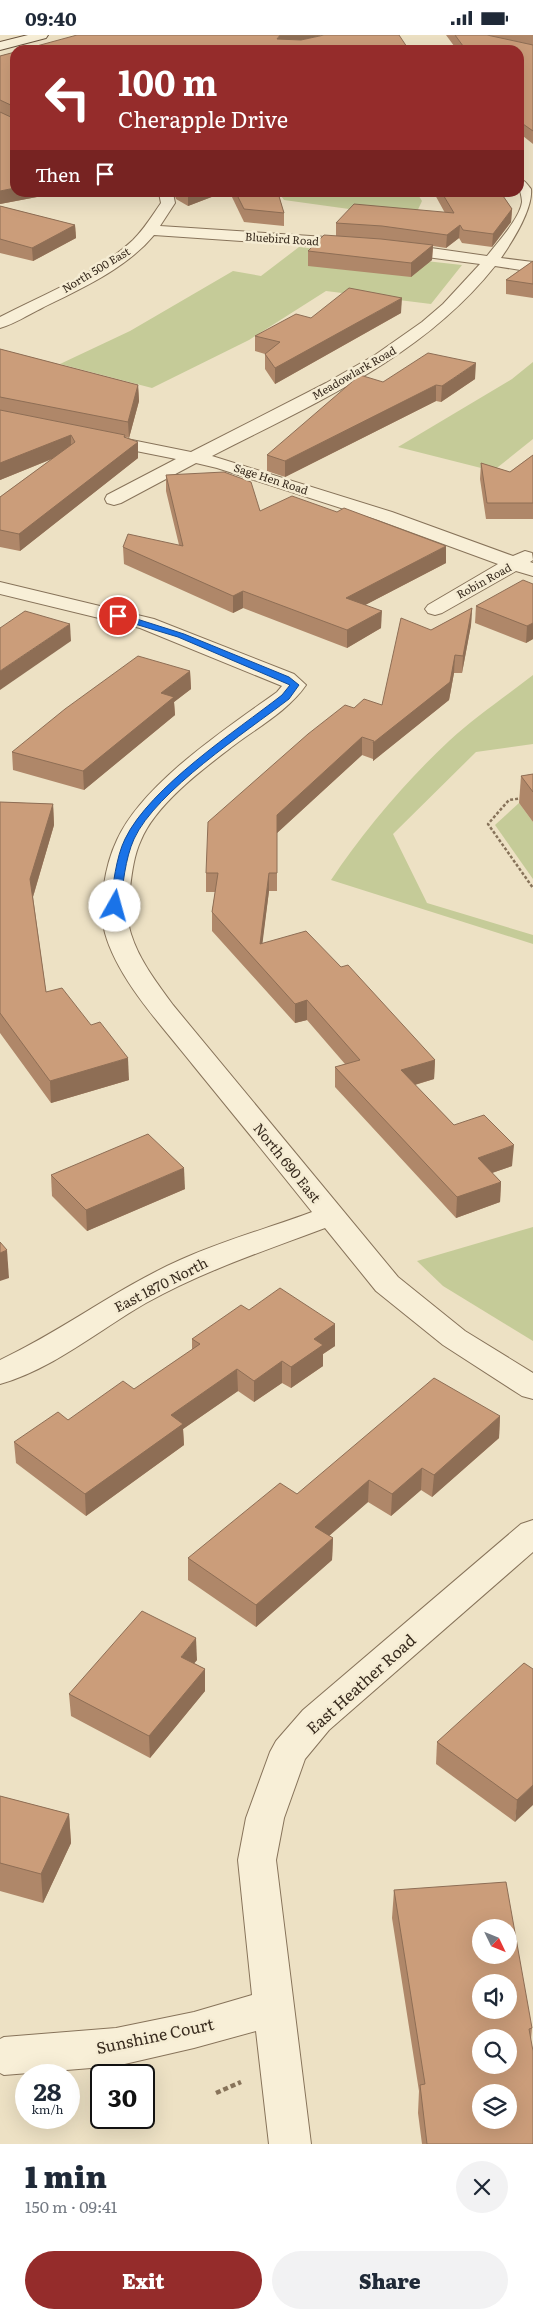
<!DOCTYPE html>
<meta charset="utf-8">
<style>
body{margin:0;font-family:Literata,serif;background:#f2f2f3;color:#1f2937;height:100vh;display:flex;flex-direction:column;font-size:19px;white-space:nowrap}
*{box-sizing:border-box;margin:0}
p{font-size:16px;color:#747a83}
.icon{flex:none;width:28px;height:28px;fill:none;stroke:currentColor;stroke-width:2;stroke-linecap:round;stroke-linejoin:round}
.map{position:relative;height:2109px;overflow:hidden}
.drawer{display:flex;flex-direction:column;background:#fff;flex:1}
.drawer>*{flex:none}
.top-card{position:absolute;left:10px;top:10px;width:514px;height:152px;border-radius:15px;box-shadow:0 5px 20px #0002;background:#952c2b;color:#fff;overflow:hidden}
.needle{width:32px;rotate:133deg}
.fabs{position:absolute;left:472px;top:1884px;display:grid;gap:10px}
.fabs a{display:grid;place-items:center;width:45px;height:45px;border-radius:50%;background:#fff;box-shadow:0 5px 20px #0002;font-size:25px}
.speed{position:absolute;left:15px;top:2029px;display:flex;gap:10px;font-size:25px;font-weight:700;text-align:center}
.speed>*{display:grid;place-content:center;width:65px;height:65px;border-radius:50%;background:#fff;box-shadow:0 5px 20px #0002;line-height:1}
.speed small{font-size:12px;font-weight:400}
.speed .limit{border:2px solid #111;border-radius:8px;background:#fff;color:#111}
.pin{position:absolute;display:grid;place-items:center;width:42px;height:42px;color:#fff;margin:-21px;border:2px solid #fff;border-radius:50%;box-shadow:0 1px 5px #0007}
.me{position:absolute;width:55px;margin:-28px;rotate:7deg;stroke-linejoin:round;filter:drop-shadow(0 0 4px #0008)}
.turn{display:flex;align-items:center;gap:18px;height:105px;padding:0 25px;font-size:22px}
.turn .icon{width:65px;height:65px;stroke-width:2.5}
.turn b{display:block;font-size:35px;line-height:42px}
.then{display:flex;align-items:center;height:48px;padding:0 25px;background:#0003;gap:10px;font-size:19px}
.round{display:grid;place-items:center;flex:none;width:52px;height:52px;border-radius:26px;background:#f2f2f3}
.head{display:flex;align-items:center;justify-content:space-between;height:85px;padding:0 25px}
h1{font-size:30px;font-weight:800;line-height:38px}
.cta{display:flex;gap:10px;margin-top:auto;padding:10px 25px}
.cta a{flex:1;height:58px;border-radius:30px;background:#952c2b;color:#fff;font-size:20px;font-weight:800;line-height:58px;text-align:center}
.cta a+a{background:#f2f2f3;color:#1f2937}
.status{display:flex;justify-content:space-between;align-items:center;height:35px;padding:0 25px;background:#fff;direction:ltr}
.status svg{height:14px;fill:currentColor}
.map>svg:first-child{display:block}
</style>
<div class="status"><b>09:40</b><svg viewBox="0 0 49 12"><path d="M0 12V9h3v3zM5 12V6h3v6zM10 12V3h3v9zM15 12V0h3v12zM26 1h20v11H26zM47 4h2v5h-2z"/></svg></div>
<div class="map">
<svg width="533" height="2109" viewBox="0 0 533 2109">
<rect width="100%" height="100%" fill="#ede1c4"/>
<g fill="#c5cb98">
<path d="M279,158H417L422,166L414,183L284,165Z"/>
<path d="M299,212L462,230L431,269L326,256L249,305L152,353L60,329L130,296L233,236L261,241Z"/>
<path d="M533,327V404L493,436L398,412L512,344Z"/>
<path d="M533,640V709L476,717L393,799L427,868L533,900V909L331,845C362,798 407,745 449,706C475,682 505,662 533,640Z"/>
<path d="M519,768L533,787V844L495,790Z"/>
<path d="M533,1192V1306L443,1251L417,1226Z"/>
</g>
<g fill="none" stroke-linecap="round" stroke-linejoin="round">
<defs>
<g id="minor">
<path d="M519,144C525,145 527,149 531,154C533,174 512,207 501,223L533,227V237L495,231C422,323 313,369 212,421L392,477L513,521L525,516L532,518L533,525L530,527L533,528V541L516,536L442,578L435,580L428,578L425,574L428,570L498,529L378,485L217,433L196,428L121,468L114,470L107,468L105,464L107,460L176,424L96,408L93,404L96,400L102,399L191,417L326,348L375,320L422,287L443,269L480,229L396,218L391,216L388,213L391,210L396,208L487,221C497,208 520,183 522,167C522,160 518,152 519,144Z"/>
<path d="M159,158H173L175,168L160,191L356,204L361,206L364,209L361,212L356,214L154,200C126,234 80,254 42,273C28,280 14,289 0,293V282C44,259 97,239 133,205C144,194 152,181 161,168Z"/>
<path d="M0,547L154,584L294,639L306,650C288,676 258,692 233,711C203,734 156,769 141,805C134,820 132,837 130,853C128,868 126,884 131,899C139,925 157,948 173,970L398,1242L465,1296L533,1338V1364L522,1361L443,1310L376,1256L325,1193C264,1216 203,1236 146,1268C99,1295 53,1334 0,1349V1325C62,1296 117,1253 180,1225C222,1206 269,1193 312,1177C273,1128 233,1079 193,1030C163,992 118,945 105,898C98,871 105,830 117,805C143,748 227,693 277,657L282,651L140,593L0,559Z"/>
<path d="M533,1485V1517L329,1695L305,1724L284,1783L276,1825L311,2109H269L256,1996L194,2013L116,2031L4,2040L0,2038V2004L4,2002L116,1993L194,1977L252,1960L238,1825L246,1783L270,1717L276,1706L303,1675L521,1489Z"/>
</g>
<path id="secondary" d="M28,0H48L46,3L0,15V7Z"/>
</defs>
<use href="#minor" stroke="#87735a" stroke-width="2"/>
<use href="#secondary" stroke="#69543e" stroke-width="2"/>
<path stroke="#87735a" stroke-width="2.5" stroke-dasharray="3 2" stroke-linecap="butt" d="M523,763L509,765L488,789L533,853"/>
<path stroke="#87735a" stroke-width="4.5" stroke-dasharray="5 3" stroke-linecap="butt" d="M216,2058L241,2047"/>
<use href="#minor" fill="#f8efd7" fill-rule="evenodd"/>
<use href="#secondary" fill="#f8efd7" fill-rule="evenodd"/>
</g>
<g fill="#af8769">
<path d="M446,0H533V109L523,101L519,96V15H457Z"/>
<path d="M15,17V158H58L0,169V21Z"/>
<path d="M174,158H222L188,171L176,164Z"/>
<path d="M230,158H278L284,178V191L244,187Z"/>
<path d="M434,158H501L512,174L511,187L492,212L462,208L459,203L446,213L433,211L432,225L411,242L308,231V216L336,201V188L445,178Z"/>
<path d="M0,171L75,190L76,203L33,226L0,218Z"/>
<path d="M533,226V263L506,259V245Z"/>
<path d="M401,278L275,349L265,334V319L255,316V301L311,283Z"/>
<path d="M0,314L138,350L139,366L129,403L125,402L138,423L20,516L0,512V462L52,424L0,445Z"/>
<path d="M475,344L441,367L436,366L285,442L267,436V420L383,347Z"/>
<path d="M533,420V484H486L480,444L481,428L510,437Z"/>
<path d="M166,440L260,476L446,528L365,570L381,593L347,613L243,573L233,578L124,529L123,512L179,510L166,456Z"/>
<path d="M533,549V604L526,608L475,588L476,571Z"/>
<path d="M472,573L471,590L462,638H454L449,665L373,726V724L362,720L277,798V856H269L262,908L341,932L435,1025L434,1044L415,1050L454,1090L512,1131L492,1138L501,1147L500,1167L456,1183L335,1052V1032L345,1029L307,985L295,988L212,896V877L215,857H206V838L354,673L382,670L431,595Z"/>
<path d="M190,636L191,654L174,667L175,680L84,755L13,735L12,717Z"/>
<path d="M533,739V787L519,768L521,741Z"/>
<path d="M0,767L53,769L54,790L33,862L46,957L129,1045L51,1068L0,998Z"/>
<path d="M51,1140L185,1154L87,1196L52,1161Z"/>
<path d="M249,1275L335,1289V1311L323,1319V1331L291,1353L282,1348L254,1367L238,1356L183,1394L184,1410L86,1481L16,1428L14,1407L68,1385L134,1354L192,1315V1304Z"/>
<path d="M500,1381L499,1403L432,1462L421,1455L391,1481L368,1467L329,1501L333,1503L332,1525L256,1592L188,1545V1523L297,1459Z"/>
<path d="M197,1625L194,1628L205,1634V1656L150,1723L71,1681L69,1659Z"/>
<path d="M533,1634L515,1787L436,1729L437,1707Z"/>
<path d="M0,1761L69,1779L71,1808L43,1868L0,1856Z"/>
<path d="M394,1855L532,1993L531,2005L533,2109H422L418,2078L419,2056L392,1883Z"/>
</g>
<g fill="#8e6e55">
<path d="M280,0H324L281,10L277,4Z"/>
<path d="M15,153V158H58L0,169V156Z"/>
<path d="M188,158H222L188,171Z"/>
<path d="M512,174L511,187L492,212L493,199Z"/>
<path d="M75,190L76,203L33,226L32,213Z"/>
<path d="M460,190L459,203L446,213L447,200Z"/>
<path d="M433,210L432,225L411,242V228Z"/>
<path d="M402,263L401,278L275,349V333Z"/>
<path d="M476,328L475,344L441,367L442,351Z"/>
<path d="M138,350L139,366L129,403L128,387Z"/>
<path d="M436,350V366L285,442V426Z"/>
<path d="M71,400V416L0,445V428Z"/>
<path d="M125,400V416L138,407V423L20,516L19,499L124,402Z"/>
<path d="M446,511V528L346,580V563Z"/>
<path d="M243,556V573L233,578V561Z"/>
<path d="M472,573L471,590L462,638L463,621Z"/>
<path d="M382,576L381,593L347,613V595Z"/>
<path d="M533,588V604L526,608L527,591Z"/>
<path d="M70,589L71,606L0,655V636Z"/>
<path d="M455,620L454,638L449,665L373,726V708Z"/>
<path d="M190,636L191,654L174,667L175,680L84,755L83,736L161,658Z"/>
<path d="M362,702V720L277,798V780Z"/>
<path d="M53,769L54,790L32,865L30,844Z"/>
<path d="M269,838V856L260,928V909Z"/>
<path d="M307,965V985L295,988V969Z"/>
<path d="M128,1023L129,1045L51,1068L50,1046Z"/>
<path d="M435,1025L434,1044L400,1054L401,1035Z"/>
<path d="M514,1110L512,1131L477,1143L478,1123Z"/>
<path d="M184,1133L185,1154L87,1196L86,1175Z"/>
<path d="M501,1147L500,1167L456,1183L457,1162Z"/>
<path d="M7,1215L9,1243L0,1246V1218Z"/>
<path d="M335,1289V1311L323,1319V1331L291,1353V1332L314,1304Z"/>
<path d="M282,1326V1348L254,1367V1346Z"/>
<path d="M237,1334L238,1356L183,1394L184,1410L86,1481L85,1459L171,1380Z"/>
<path d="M500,1381L499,1403L432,1462L434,1440Z"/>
<path d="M422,1433L421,1455L391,1481L392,1459Z"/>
<path d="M369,1445L368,1467L315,1513V1492Z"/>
<path d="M333,1503L332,1525L256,1592V1570Z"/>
<path d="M196,1603L197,1625L182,1643L181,1622Z"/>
<path d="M205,1634V1656L150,1723L149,1701Z"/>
<path d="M533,1750V1770L515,1787L517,1765Z"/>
<path d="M69,1779L71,1808L43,1868L41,1839Z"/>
</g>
<g fill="#cb9d7a" stroke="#8e6e55" fill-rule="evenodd">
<path d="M77,0H280L277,4L301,5L324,0H399L409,15H22Z"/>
<path d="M455,0H487L533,10V96L523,89L519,83V15H466Z"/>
<path d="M15,17V72L0,65V21Z"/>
<path d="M0,77L15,84V153L0,156Z"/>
<path d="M236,158H278L284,178L244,174Z"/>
<path d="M442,158H501L512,174L493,199L463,195L460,190L447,200L382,191L336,188L354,169L454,178Z"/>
<path d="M0,171L75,190L32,213L0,204Z"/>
<path d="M324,200L381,204L433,210L411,228L308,216Z"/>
<path d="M533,226V249L506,245Z"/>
<path d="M349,253L402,263L275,333L265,319L280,307L255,301L296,279L311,283Z"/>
<path d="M0,314L138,350L128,387L0,362Z"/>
<path d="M428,318L476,328L442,351L436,350L285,426L267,420L360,340L383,347Z"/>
<path d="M0,375L125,400L124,402L138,407L19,499L0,495V462L75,407L71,400L0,428Z"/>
<path d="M533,420V468H487L481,428L510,437Z"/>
<path d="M224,437L251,447L260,476L292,461L337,477L344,473L446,511L346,563L382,576L347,595L243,556L233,561L123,512L128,499L183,511L166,440Z"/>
<path d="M523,545L533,549V588L527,591L476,571Z"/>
<path d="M472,573L463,621L455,620L450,647L373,708L374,706L362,702L277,780V838H269L260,909L306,896L341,932L348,930L435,1025L401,1035L454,1090L484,1080L514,1110L478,1123L501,1147L457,1162L335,1032L360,1025L307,965L295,969L212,877L218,838H206L208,787L308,699L345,670L354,673L364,664L382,670L401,583L431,595Z"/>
<path d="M25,576L70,589L0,636V593Z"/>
<path d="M138,621L190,636L161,658L174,662L83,736L12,717L65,674Z"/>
<path d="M533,739V757L521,741Z"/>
<path d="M0,767L53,769L30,844L46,957L62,953L91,990L100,987L128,1023L50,1046L0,978Z"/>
<path d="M148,1099L184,1133L86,1175L51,1140Z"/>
<path d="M0,1207L7,1215L0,1218Z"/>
<path d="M280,1253L335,1289L314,1304L323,1310L291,1332L282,1326L254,1346L237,1334L171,1380L183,1389L85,1459L14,1407L58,1377L68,1385L123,1346L134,1354L200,1309L192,1304L241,1270L249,1275Z"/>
<path d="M434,1343L500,1381L434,1440L422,1433L392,1459L369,1445L315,1492L333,1503L256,1570L188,1523L280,1448L297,1459Z"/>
<path d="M142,1576L196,1603L181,1622L205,1634L149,1701L69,1659Z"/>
<path d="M524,1628L533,1634V1750L517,1765L437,1707Z"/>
<path d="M0,1761L69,1779L41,1839L0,1828Z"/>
<path d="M506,1847L532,1993L529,1994L533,2016V2109H427L420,2050L425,2049L394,1855ZM481,1892H509V1920H481ZM481,1948H509V1975H481ZM481,2002H509V2030H481ZM481,2058H509V2085H481Z"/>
</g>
<path fill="#1a73e8" stroke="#114b97" d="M118,578L184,599L289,642L299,650L289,664C246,697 156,756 134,804C125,824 123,850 120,871L115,874L110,871C113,851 116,822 125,804C150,752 236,696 282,660L290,650L178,602L115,583L114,581Z"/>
<g text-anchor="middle" stroke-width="5" stroke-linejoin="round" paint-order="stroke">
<g font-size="11" fill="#382b1e" stroke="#f5ecd3">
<text transform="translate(282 204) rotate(4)" y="4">Bluebird Road</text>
<text transform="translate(96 235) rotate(-31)" y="4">North 500 East</text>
<text transform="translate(354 338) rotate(-30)" y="4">Meadowlark Road</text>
<text transform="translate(271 444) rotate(18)" y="4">Sage Hen Road</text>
<text transform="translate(484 546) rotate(-29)" y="4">Robin Road</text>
</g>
<g font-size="14" fill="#382b1e" stroke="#f5ecd3">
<text transform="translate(287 1128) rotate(51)" y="5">North 690 East</text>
<text transform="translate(161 1250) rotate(-27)" y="5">East 1870 North</text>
</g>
<g font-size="16" fill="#382b1e" stroke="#f5ecd3">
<text transform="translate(361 1649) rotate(-42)" y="6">East Heather Road</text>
<text transform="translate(155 2001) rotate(-12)" y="6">Sunshine Court</text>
</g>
</g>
</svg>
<div class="fabs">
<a><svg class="needle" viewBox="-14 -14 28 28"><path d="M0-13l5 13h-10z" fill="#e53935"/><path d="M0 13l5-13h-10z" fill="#747a83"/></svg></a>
<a><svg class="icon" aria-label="sound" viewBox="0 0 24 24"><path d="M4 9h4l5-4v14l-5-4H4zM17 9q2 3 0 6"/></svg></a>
<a><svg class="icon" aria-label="search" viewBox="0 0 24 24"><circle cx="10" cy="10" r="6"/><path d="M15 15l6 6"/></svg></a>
<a><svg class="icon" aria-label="layers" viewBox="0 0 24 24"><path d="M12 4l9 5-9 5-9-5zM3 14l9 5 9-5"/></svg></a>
</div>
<div class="speed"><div>28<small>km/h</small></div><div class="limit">30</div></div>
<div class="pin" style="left:118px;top:581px;background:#d93025"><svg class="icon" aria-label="arrive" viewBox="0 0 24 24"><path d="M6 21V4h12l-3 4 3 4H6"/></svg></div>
<svg class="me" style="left:115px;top:871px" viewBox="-20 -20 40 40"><circle r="19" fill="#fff"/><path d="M0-13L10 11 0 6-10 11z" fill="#1a73e8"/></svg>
<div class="top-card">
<div class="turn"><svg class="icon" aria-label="left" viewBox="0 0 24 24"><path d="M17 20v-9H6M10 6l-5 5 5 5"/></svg><div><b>100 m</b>Cherapple Drive</div></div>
<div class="then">Then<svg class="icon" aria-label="arrive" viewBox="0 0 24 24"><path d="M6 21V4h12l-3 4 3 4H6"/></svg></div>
</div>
</div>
<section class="drawer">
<div class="head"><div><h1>1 min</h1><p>150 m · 09:41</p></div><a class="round"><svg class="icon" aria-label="close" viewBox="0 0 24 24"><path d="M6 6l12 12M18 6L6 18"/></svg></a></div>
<div class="cta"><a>Exit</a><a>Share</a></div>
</section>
